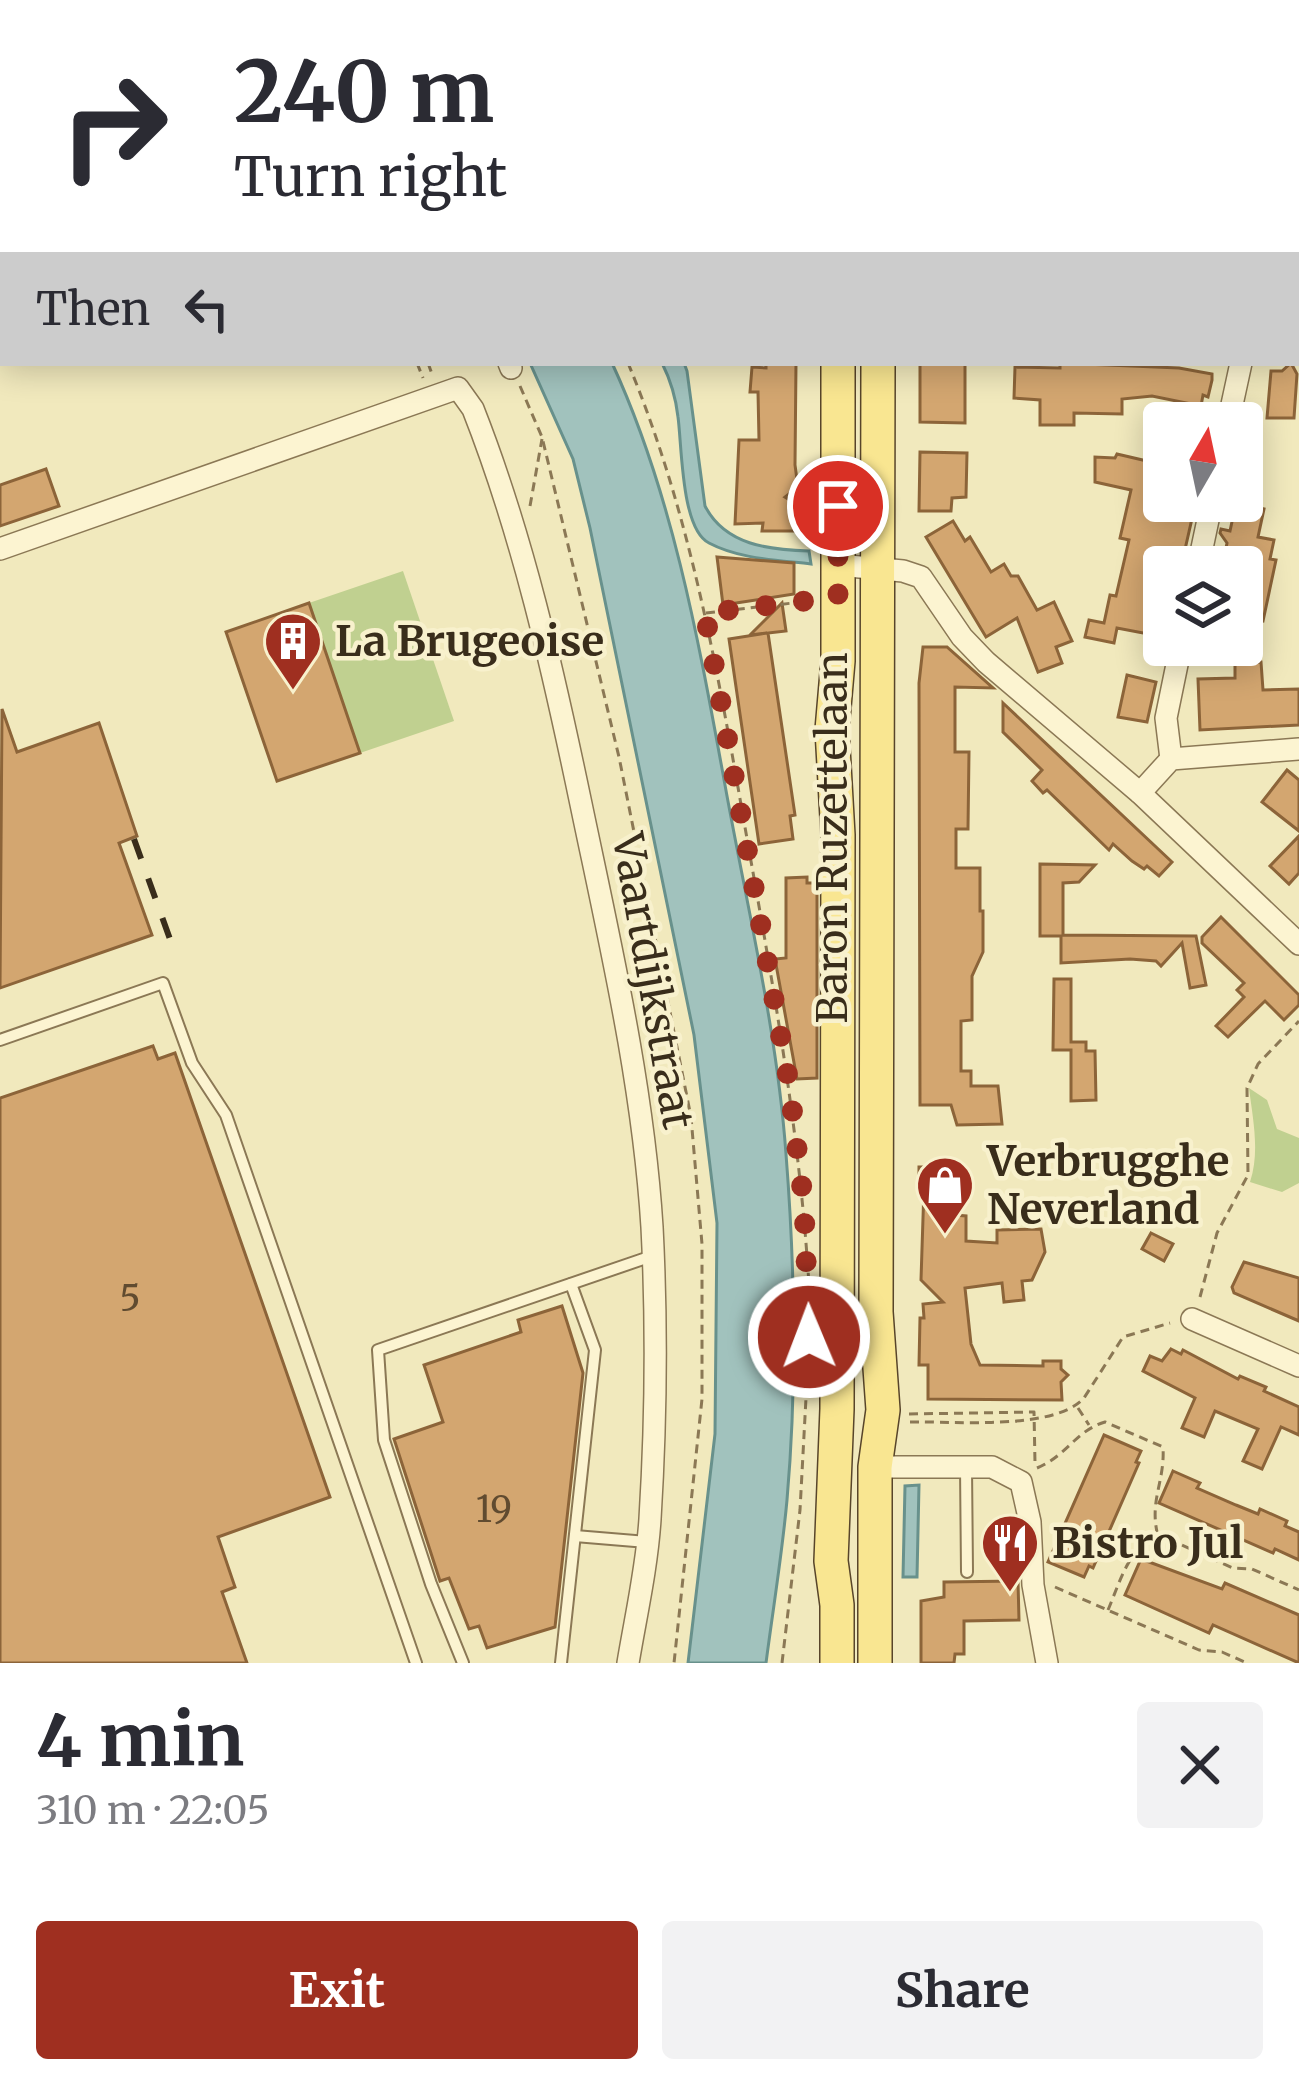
<!DOCTYPE html>
<meta charset="utf-8">
<style>
body{margin:0;font-family:Merriweather,serif;background:#f2f2f3;color:#2b2b33;height:100vh;display:flex;flex-direction:column;font-size:45px;white-space:nowrap}
*{box-sizing:border-box;margin:0}
p{font-size:39px;color:#7c7c81}
.icon{flex:none;width:66px;height:66px;fill:none;stroke:currentColor;stroke-width:2;stroke-linecap:round;stroke-linejoin:round}
.map{position:relative;height:1663px;overflow:hidden}
.side{display:flex;flex-direction:column;background:#fff;flex:1}
.side>*{flex:none}
.top-card{position:absolute;left:0px;top:0px;width:1299px;height:366px;box-shadow:0 6px 30px #0003;background:#fff;color:#2b2b33;overflow:hidden}
.needle{width:78px;rotate:9deg}
.buttons{position:absolute;left:1143px;top:402px;display:grid;gap:24px}
.buttons a{display:grid;place-items:center;width:120px;height:120px;border-radius:12px;background:#fff;box-shadow:0 6px 30px #0003;font-size:60px}
.pin{position:absolute;display:grid;place-items:center;width:102px;height:102px;color:#fff;margin:-51px;border:6px solid #fff;border-radius:50%;box-shadow:0 3px 12px #0007}
.me{position:absolute;width:132px;margin:-66px;rotate:359deg;stroke-linejoin:round;filter:drop-shadow(0 0 9px #0008)}
.turn{display:flex;align-items:center;gap:42px;height:252px;padding:0 36px;font-size:54px}
.turn .icon{width:156px;height:156px;stroke-width:2.5}
.turn b{display:block;font-size:84px;line-height:102px}
.then{display:flex;align-items:center;height:114px;padding:0 36px;background:#0003;gap:24px;font-size:45px}
.round{display:grid;place-items:center;flex:none;width:126px;height:126px;border-radius:12px;background:#f2f2f3}
.head{display:flex;align-items:center;justify-content:space-between;height:204px;padding:0 36px}
h1{font-size:72px;font-weight:700;line-height:90px}
.cta{display:flex;gap:24px;margin-top:auto;padding:24px 36px}
.cta a{flex:1;height:138px;border-radius:12px;background:#9f2f20;color:#fff;font-size:48px;font-weight:700;line-height:138px;text-align:center}
.cta a+a{background:#f2f2f3;color:#2b2b33}
.map>svg:first-child{display:block}
</style>
<div class="map">
<svg width="1299" height="1663" viewBox="0 0 1299 1663">
<rect width="100%" height="100%" fill="#f1e9bd"/>
<g fill="#c0d090">
<path d="M403,571L454,721L360,753L309,603Z"/>
<path d="M1249,1088L1267,1100L1277,1129L1299,1138V1183L1282,1192L1250,1182C1260,1152 1253,1120 1249,1088Z"/>
</g>
<g fill="#a1c2bd" stroke="#68918c" stroke-width="3">
<path d="M530,363H612C673,495 699,643 725,785C747,907 777,1030 786,1154C795,1268 797,1386 787,1500C782,1555 773,1609 766,1663H688L715,1434L717,1223L694,1035L590,528L573,459Z"/>
<path d="M662,363H684L687,371L705,506C725,545 769,550 809,551L811,564C777,560 739,559 709,543C681,529 682,446 678,417C676,399 670,379 662,363Z"/>
<path d="M919,1485L917,1577H903L905,1486Z"/>
</g>
<g fill="#d3a670" stroke="#8c6439" stroke-width="3">
<path d="M766,363H796L795,465L798,487L785,497L801,507L795,512V531H762L763,523L735,524L739,440H759L758,392H750L752,367L766,368Z"/>
<path d="M920,363H965V423L920,422Z"/>
<path d="M1060,363L1179,368L1212,374V380L1208,397L1203,395L1201,406L1152,396L1122,399V414L1074,413V425H1040V400L1014,398L1015,367L1060,368Z"/>
<path d="M1291,363L1297,374L1294,418H1267L1271,371H1282Z"/>
<path d="M920,452L967,453L966,497L952,498L951,511H919Z"/>
<path d="M1117,454L1164,465V501H1196L1181,567H1164V637L1117,628L1114,643L1085,637L1089,620L1104,623L1110,595L1116,596L1129,540L1120,538L1131,490L1095,482V457L1115,458Z"/>
<path d="M46,469L59,506L0,526V485Z"/>
<path d="M1236,503L1264,509L1258,537L1274,540L1270,559L1276,560L1263,621L1242,617V567H1222L1227,543L1220,533L1221,529L1230,531Z"/>
<path d="M953,521L965,541L970,537L991,572L1004,564L1011,576H1018L1037,610L1054,602L1072,641L1056,647L1062,663L1038,672L1017,618L986,637L926,537Z"/>
<path d="M717,557L794,563V594L723,605Z"/>
<path d="M309,603L360,753L277,781L226,632Z"/>
<path d="M782,603L786,631L768,633L795,815L790,816L793,839L759,844L729,639L767,633L750,635Z"/>
<path d="M923,647H947L993,688L955,687V752H969L968,829H956V868H980V911H983V952L972,976V1020L961,1021V1071H971V1086H998L1002,1124L957,1125L951,1105H920L919,683Z"/>
<path d="M1261,662L1263,690L1299,689V725L1200,730L1198,679L1235,678V663Z"/>
<path d="M1127,675L1156,682L1147,722L1118,717Z"/>
<path d="M1003,703L1172,862L1159,876L1147,866L1144,869L1132,861L1113,844L1109,850L1047,790L1043,793L1032,781L1042,770L1003,732Z"/>
<path d="M2,709L17,752L99,723L137,836L119,843L152,935L0,988Z"/>
<path d="M1287,770L1299,780V831L1262,802Z"/>
<path d="M1299,836V873L1289,884L1270,866Z"/>
<path d="M1040,864L1095,865L1079,882L1063,883V935L1196,936L1206,985L1190,988L1182,943L1161,966L1156,961L1130,959L1061,963V936H1040Z"/>
<path d="M807,877V883H817V1078L797,1079L775,959L786,958V878Z"/>
<path d="M1221,917L1299,995V1005L1284,1020L1265,1001L1228,1037L1216,1026L1244,997L1237,990L1244,983L1202,943V937Z"/>
<path d="M1054,979H1071V1042H1086V1051H1095L1096,1100L1071,1101V1050H1053Z"/>
<path d="M153,1046L158,1059L175,1053L330,1497L218,1537L235,1587L222,1592L247,1663H0V1098Z"/>
<path d="M919,1167H941L942,1214L966,1216V1241L997,1243V1230L1041,1229L1045,1252L1032,1280L1022,1281L1024,1300L1004,1302L1002,1283L965,1288L971,1344L980,1365L1043,1366V1361H1061V1369L1068,1375L1061,1382L1062,1400L928,1399V1365H919L920,1318H924L923,1304L943,1302L921,1280L924,1187H919Z"/>
<path d="M1151,1233L1173,1244L1164,1261L1142,1249Z"/>
<path d="M1244,1262L1299,1278V1321L1234,1293L1232,1287Z"/>
<path d="M562,1306L583,1373L555,1627L487,1648L479,1626L469,1629L449,1578L440,1581L394,1439L443,1422L424,1365L521,1332L518,1320Z"/>
<path d="M1171,1349L1181,1354L1183,1350L1238,1379L1240,1376L1266,1387L1264,1391L1299,1407V1435L1281,1427L1262,1469L1243,1461L1258,1429L1215,1411L1204,1437L1182,1428L1195,1398L1143,1371L1150,1356L1162,1361Z"/>
<path d="M1104,1435L1141,1451L1136,1462L1139,1463L1093,1568L1089,1566L1084,1577L1048,1562Z"/>
<path d="M1173,1471L1200,1483L1197,1488L1236,1505L1258,1514L1260,1509L1287,1521L1285,1526L1299,1532V1560L1275,1549L1273,1553L1159,1503Z"/>
<path d="M1141,1559L1222,1589L1225,1583L1299,1615V1663L1213,1625L1209,1633L1125,1595Z"/>
<path d="M1018,1581L1019,1620L964,1621V1654H955L954,1663H921V1601L944,1597V1582Z"/>
</g>
<g fill="none" stroke-linecap="round" stroke-linejoin="round">
<defs>
<g id="service">
<path d="M0,1040L163,983L192,1063L226,1115L416,1663"/>
<path d="M966,1467L967,1572"/>
<path d="M575,1536L647,1542"/>
<path d="M463,1663L431,1584L384,1440L378,1350L652,1256"/>
<path d="M561,1663L595,1350L571,1284"/>
</g>
<g id="minor">
<path d="M289,0L291,3"/>
<path d="M433,0L434,3"/>
<path d="M1213,0L1217,3"/>
<path d="M1186,3V0"/>
<path d="M1296,50L1299,51"/>
<path d="M1296,316H1299"/>
<path d="M509,363L511,368"/>
<path d="M1228,423L1241,363"/>
<path d="M0,549L458,388L473,409C523,536 553,670 581,804C610,943 643,1084 652,1227C657,1323 656,1422 650,1519C647,1567 636,1615 628,1663"/>
<path d="M838,565L903,571L921,577L962,637L986,662L1140,793L1299,944"/>
<path d="M1198,567L1212,501"/>
<path d="M1171,759L1166,718L1181,645"/>
<path d="M1140,793L1171,759L1299,749"/>
<path d="M1192,1319L1299,1366"/>
<path d="M875,1467H992L1021,1482L1030,1522L1033,1585L1047,1663"/>
</g>
<g id="primary">
<path d="M839,3V0"/>
<path d="M879,3V0"/>
<path d="M837,1663V1605L831,1561L837,1409L838,835L832,730L838,661V363"/>
<path d="M875,1663V1467L883,1410L876,1312L878,363"/>
</g>
</defs>
<use href="#service" stroke="#8b7855" stroke-width="14"/>
<use href="#minor" stroke="#8b7855" stroke-width="24"/>
<use href="#primary" stroke="#58452a" stroke-width="36"/>
<g stroke="#8b7855" stroke-width="3" stroke-dasharray="9 6" stroke-linecap="butt">
<path d="M100,0L101,3"/>
<path d="M129,0L131,3"/>
<path d="M614,0V3"/>
<path d="M28,3L37,0"/>
<path d="M0,131L3,130"/>
<path d="M417,363L423,378"/>
<path d="M428,363L432,374"/>
<path d="M628,363C693,519 720,685 749,850C775,995 800,1138 809,1285"/>
<path d="M520,386L542,437L619,757L691,1117L702,1244V1399L674,1663"/>
<path d="M530,506L542,439"/>
<path d="M706,613L810,601"/>
<path d="M1200,1297L1217,1233L1248,1175L1247,1088L1258,1064L1299,1021"/>
<path d="M1078,1408L1089,1425"/>
<path d="M909,1414L1034,1412L1035,1463"/>
<path d="M910,1422C954,1421 1054,1431 1084,1398L1123,1337L1170,1323"/>
<path d="M1037,1468C1068,1455 1075,1431 1105,1422L1163,1447C1165,1481 1150,1499 1157,1532"/>
<path d="M1055,1587L1199,1650L1222,1652L1247,1663"/>
<path d="M1108,1610C1120,1582 1128,1549 1157,1534L1233,1568L1252,1569L1299,1590"/>
<path d="M782,1663L800,1510L809,1342"/>
</g>
<use href="#service" stroke="#fcf4d1" stroke-width="10"/>
<use href="#minor" stroke="#fcf4d1" stroke-width="21"/>
<use href="#primary" stroke="#f9e691" stroke-width="33"/>
<path stroke="#392d1b" stroke-width="6" stroke-dasharray="21 21" stroke-linecap="butt" d="M134,839L171,942"/>
</g>
<g fill="none" stroke-linecap="round" stroke-linejoin="round">
<path stroke="#9f2f20" stroke-width="21" stroke-dasharray="0 37.8" d="M809,1337L804,1205L789,1083L705,613L838,597V506"/>
</g>
<defs>
<symbol id="building-pin" viewBox="-11 -11 22 30"><path d="M0 17L-7.5 6A9.5 9.5 0 1 1 7.5 6Z" fill="#9f2f20" stroke="#f8f1cd"/><path d="M-4-6H4V6H1V3H-1V6H-4ZM-2.5-4.3h1.7v1.8h-1.7ZM.8-4.3h1.7v1.8H.8ZM-2.5-1h1.7V.8h-1.7ZM.8-1h1.7V.8H.8Z" fill="#fff"/></symbol>
<symbol id="shop-pin" viewBox="-11 -11 22 30"><path d="M0 17L-7.5 6A9.5 9.5 0 1 1 7.5 6Z" fill="#9f2f20" stroke="#f8f1cd"/><path d="M-5-2.5h2.3a2.7 3.5 0 0 1 5.4 0H5L5.5 6h-11ZM-1.5-2.5h3a1.5 2.3 0 0 0-3 0Z" fill="#fff"/></symbol>
<symbol id="restaurant-pin" viewBox="-11 -11 22 30"><path d="M0 17L-7.5 6A9.5 9.5 0 1 1 7.5 6Z" fill="#9f2f20" stroke="#f8f1cd"/><path d="M-5-6h1v4h1v-4h1v4h1v-4h1v5L-1.5 .5V6h-2V.5L-5-1ZM5-6V6H3V1.5H1.5Q1.5-4 5-6Z" fill="#fff"/></symbol>
</defs>
<g fill-rule="evenodd">
<use href="#building-pin" x="260" y="608" width="66" height="90"/>
<use href="#shop-pin" x="912" y="1152" width="66" height="90"/>
<use href="#restaurant-pin" x="977" y="1510" width="66" height="90"/>
</g>
<g text-anchor="middle" stroke-width="9" stroke-linejoin="round" paint-order="stroke">
<g font-size="36" fill="#604b30">
<text x="130" y="1311">5</text>
<text x="494" y="1522">19</text>
</g>
<g font-size="42" font-weight="bold" fill="#392d1b" stroke="#f8f1cd" text-anchor="start">
<text x="335" y="656">La Brugeoise</text>
<text x="987" y="1176">Verbrugghe<tspan x="987" dy="48">Neverland</tspan></text>
<text x="1052" y="1558">Bistro Jul</text>
</g>
<g font-size="42" fill="#392d1b" stroke="#f8f1cd">
<text transform="translate(832 838) rotate(-90)" y="15">Baron Ruzettelaan</text>
<text transform="translate(653 981) rotate(80)" y="15">Vaartdijkstraat</text>
</g>
</g>
</svg>
<div class="buttons">
<a><svg class="needle" viewBox="-14 -14 28 28"><path d="M0-13l5 13h-10z" fill="#e53935"/><path d="M0 13l5-13h-10z" fill="#7c7c81"/></svg></a>
<a><svg class="icon" aria-label="layers" viewBox="0 0 24 24"><path d="M12 4l9 5-9 5-9-5zM3 14l9 5 9-5"/></svg></a>
</div>
<div class="pin" style="left:838px;top:506px;background:#d93025"><svg class="icon" aria-label="arrive" viewBox="0 0 24 24"><path d="M6 21V4h12l-3 4 3 4H6"/></svg></div>
<svg class="me" style="left:809px;top:1337px" viewBox="-20 -20 40 40"><circle r="17" fill="#9f2f20" stroke="#fff" stroke-width="3"/><path d="M0-11L8 9 0 5-8 9z" fill="#fff"/></svg>
<div class="top-card">
<div class="turn"><svg class="icon" aria-label="right" viewBox="0 0 24 24"><path d="M7 20v-9h11M14 6l5 5-5 5"/></svg><div><b>240 m</b>Turn right</div></div>
<div class="then">Then<svg class="icon" aria-label="left" viewBox="0 0 24 24"><path d="M17 20v-9H6M10 6l-5 5 5 5"/></svg></div>
</div>
</div>
<section class="side">
<div class="head"><div><h1>4 min</h1><p>310 m · 22:05</p></div><a class="round"><svg class="icon" aria-label="close" viewBox="0 0 24 24"><path d="M6 6l12 12M18 6L6 18"/></svg></a></div>
<div class="cta"><a>Exit</a><a>Share</a></div>
</section>
